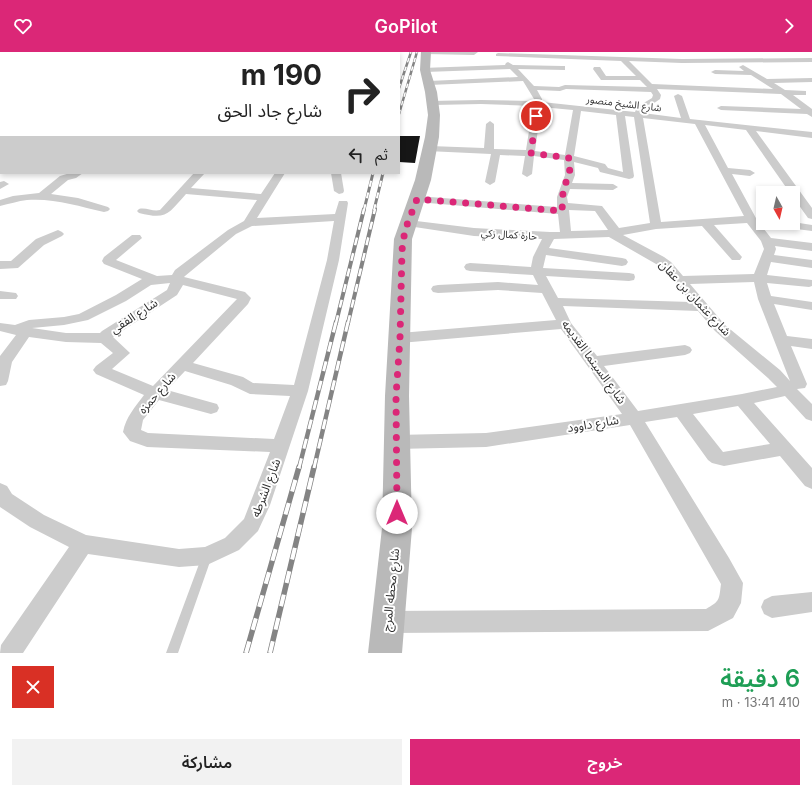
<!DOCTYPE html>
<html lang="ar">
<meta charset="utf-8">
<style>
body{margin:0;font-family:Inter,"Noto Sans Arabic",sans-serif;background:#f2f2f2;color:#222;direction:rtl;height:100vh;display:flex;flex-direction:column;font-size:15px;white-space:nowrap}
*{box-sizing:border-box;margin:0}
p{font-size:13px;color:#767676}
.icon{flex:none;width:22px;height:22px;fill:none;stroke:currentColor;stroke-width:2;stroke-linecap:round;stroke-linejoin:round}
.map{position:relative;height:601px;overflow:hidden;direction:ltr}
.sheet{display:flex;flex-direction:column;background:#fff;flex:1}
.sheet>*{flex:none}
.hud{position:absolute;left:0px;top:0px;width:400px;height:122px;box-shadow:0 2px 6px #0003;direction:rtl;background:#fff;color:#222;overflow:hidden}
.needle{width:26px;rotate:172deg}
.fabs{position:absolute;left:756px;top:134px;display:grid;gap:8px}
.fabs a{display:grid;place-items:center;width:44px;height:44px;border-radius:0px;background:#fff;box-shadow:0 2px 6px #0003;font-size:20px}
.pin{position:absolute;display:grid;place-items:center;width:34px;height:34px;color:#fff;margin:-17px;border:2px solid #fff;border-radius:50%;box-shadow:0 1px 4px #0007}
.me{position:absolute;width:44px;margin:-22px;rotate:0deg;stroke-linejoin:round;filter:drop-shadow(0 0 3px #0008)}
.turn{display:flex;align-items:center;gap:14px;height:84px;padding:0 12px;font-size:18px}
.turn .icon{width:52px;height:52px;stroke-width:2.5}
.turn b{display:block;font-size:28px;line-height:34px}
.then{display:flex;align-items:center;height:38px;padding:0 12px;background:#0003;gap:8px;font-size:15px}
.round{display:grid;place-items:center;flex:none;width:42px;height:42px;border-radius:0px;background:#f2f2f2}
.summary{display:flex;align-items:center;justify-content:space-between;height:68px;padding:0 12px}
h1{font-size:24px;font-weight:600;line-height:30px;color:#1e9e55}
.button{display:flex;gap:8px;margin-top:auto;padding:8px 12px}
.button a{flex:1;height:46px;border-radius:0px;background:#db2777;color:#fff;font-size:16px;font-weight:600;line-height:46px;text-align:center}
.button a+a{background:#f2f2f2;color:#222}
header{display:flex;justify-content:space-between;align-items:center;height:52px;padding:0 12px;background:#db2777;color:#fff;font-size:18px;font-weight:600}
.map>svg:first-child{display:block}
</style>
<header><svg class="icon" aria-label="forward" viewBox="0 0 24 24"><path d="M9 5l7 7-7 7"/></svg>GoPilot<svg class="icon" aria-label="heart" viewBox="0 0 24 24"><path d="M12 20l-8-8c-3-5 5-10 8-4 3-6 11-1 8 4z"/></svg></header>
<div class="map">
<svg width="812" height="601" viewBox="0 0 812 601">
<rect width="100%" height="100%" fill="#fff"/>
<path fill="#161616" d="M399,84H420L415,111L399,110Z"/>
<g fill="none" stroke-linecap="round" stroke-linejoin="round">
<path fill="#ccc" fill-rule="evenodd" d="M207,499L211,501L212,504L178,601H166L202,504L203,501Z"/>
<g fill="#ccc" fill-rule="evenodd">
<rect x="290" y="0" width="24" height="1"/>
<rect x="345" y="0" width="6" height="1"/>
<path d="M423,0H478L474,3L426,2Z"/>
<path d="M498,1L682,7L812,6V10L682,11L629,9L652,32L773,37L751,23L715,22L711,20L715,18L744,19L739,15L743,13L767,27L812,26V30L774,31L785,38L806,39V43H793L812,57V65L807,62L721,58L717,56L721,54L801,57L781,42L657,37L661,43L660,47L644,58L643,61L681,66L674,44L678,42L682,44L690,67L812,80V86L756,79L812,156V167L808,166L793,145V141H790L746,78L705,73L728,116L750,118L755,121L750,124L732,122L757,168L771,186L812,191V199L775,194L776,197L774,203L812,208V216L771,210L767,223L812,228V234L809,235L767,231L771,244L812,250V258L774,252L787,284L812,287V297L791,294L807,332L805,336L797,337L812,352V369L806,367L785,344L754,351L812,416V437L805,434L780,404L724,414L712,411L708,408L677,365L645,370L729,506L743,531L741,551L733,566L708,579L387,581L379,578L376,570L379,562L387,559L706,557C720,549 719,548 721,532L630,373L486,395L396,397L390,395L387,390L390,385L396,383L486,381L622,362L561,277L400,291L395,289L393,286L395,283L400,281L556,268L542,241L498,238L438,241L433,240L431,237L433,234L438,233L498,230L538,233L533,223L470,219L466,218L464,215L466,212L470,211L531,215L533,205L542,187L474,184L408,174L404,173L402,171L404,169L408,168L474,176L550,180H560L558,162L417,150L412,147L413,145L417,144L557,155V145L565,123L564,108L534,104L532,122L527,125L522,122L525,104L500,103L495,130L490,133L485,130L491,102L427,99L425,97L427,95L430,94L484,96L486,72L490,69L494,72V97L526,98L533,54L481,52L433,53H430V49L481,48L534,49V47L523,29L429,33L425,31L429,29L518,25L510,17L425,20H422V16L505,13L506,11L508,10L513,13L562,14H565V18L518,17L534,34L559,35L565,33L647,35L640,28H601L593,17L594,15H600L606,24H636L621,9L496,4V2ZM566,37L651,40L653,43L652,46L637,55L635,60L542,50V47L537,38L560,39ZM541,55L573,58L565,103L535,99ZM581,59L616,63L623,120L608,116L605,112L574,104ZM625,64L634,65L650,171L619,176L602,154L568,151L567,145L570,137L613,138L618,135L613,132L572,131L575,123L574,110L598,116L600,120L629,127L633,126L634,124ZM643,66L695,72L744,164L661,170ZM569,158L595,159L608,178L571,179ZM747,171L761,189L764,197L754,222L683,224L671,210L664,205L623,183L656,177L702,174L732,208H740L742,205L714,173ZM609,185L663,216L691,250L558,246L546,224L629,229L634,228L635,225L634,222L629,221L543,216L546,203L622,214L626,213L628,210L626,207L622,206L549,196L554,187ZM754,230L758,247L790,329L780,318L725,273L690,232ZM563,254L698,259L715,279L768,326L777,335L742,342L638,359L604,314L685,303L690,301L692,298L690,295L685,293L597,304L571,271ZM738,354L770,392L723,400L693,362Z"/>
<rect x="0" y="5" width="1" height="4"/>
<rect x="0" y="18" width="1" height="4"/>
<rect x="0" y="52" width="1" height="4"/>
<rect x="0" y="89" width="1" height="6"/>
<path d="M70,121H83L76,126L68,128L51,142L78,146L108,155L110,157L108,159L104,160C78,154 54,146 27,148C18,149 9,152 0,154V148L13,144L39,141L60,124Z"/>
<path d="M194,121H205L191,136L261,142L275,121H285L257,166L335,162L339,149H347L348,151L339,208L308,339L270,453L258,479L239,498L207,513L179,515L88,502L23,601H0L1,593L69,495L30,475L0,455V431L7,434L12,442L44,463L86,483L179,497L205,495L225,486L244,467L270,400L147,395L130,389L123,380C126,365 135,355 144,343L96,322L93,318L96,314L113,301L101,291L66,290L29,285L12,310L8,329L6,333L0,334V304L16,283L0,279V271L15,273L29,268L64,265L79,262L116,243L142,227L104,212L102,209L104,205L132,183H140L142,186L116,208L157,224L172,223L175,218L228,178L244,169L257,148L186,142C168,162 167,168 139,161L137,159L139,157C146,155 153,160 160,158ZM334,169L327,208L294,333L253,331L243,325L193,311L248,252L251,246L245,240L184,225L185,224L236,182L252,174ZM170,231L167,238L102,279L100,281H66L32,276L64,273L88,268L126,249L151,233ZM183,233L237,247L153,334L112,317L130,301L113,285L177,243ZM185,319L231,333L250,342L290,344L274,387L148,381L141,378L143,368L159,348L211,362L217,360L219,356L217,352L167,338Z"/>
<path d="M331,121H341L344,139L343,141L339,142L334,139Z"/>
<path d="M4,129L9,132L0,137V130Z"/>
<path d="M793,170L812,173V179L773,174L769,173L767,171Z"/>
<path d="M58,178L62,180L64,182L62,184L44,193L18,216L0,217V209H11L36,187Z"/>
<path d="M0,239L16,241L18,244L16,247H0Z"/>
<path d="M812,540V560L772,566L764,562L761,555L764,548L772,544Z"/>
</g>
<path fill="#b9b9b9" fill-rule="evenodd" d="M421,0H431L430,18L437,40L440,63L439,85L431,128L412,187L409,344L412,476L402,601H368L382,476L385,344L394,187L415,128L425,85L428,63L425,40L420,18Z"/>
<defs>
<g id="rail-far4">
<path d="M399,36L411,0"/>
<path d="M399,62L417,0"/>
</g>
<g id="rail-far3">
<path d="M364,158L373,121"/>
<path d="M374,158L383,121"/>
</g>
<g id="rail-far2">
<path d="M336,271L364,157"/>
<path d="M348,271L375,157"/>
</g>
<g id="rail-far1">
<path d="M299,416L336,270"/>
<path d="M314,416L348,270"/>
</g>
<g id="rail">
<path d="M246,601L299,415"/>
<path d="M270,601L314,415"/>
</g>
</defs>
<use href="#rail-far4" stroke="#848484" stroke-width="2.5"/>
<use href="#rail-far3" stroke="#848484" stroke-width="3"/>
<use href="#rail-far2" stroke="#848484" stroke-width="4"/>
<use href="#rail-far1" stroke="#848484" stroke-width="4.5"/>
<use href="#rail" stroke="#848484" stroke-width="5.5"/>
<use href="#rail-far4" stroke="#fff" stroke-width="1.5" stroke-dasharray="4.5" stroke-linecap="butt"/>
<use href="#rail-far3" stroke="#fff" stroke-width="2" stroke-dasharray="6" stroke-linecap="butt"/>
<use href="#rail-far2" stroke="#fff" stroke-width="2.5" stroke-dasharray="8" stroke-linecap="butt"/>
<use href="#rail-far1" stroke="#fff" stroke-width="3" stroke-dasharray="10" stroke-linecap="butt"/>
<use href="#rail" stroke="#fff" stroke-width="4" stroke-dasharray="12" stroke-linecap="butt"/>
</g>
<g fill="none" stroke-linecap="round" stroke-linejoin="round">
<path stroke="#db2777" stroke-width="7" stroke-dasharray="0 12.6" d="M397,461L396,344L400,286L402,198L405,178L417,147L562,159L563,140L570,117L569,106L531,101L536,64"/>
</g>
<g text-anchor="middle" stroke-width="4" stroke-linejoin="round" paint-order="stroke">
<g font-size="10" fill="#2f2f2f" stroke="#fff">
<text transform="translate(624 51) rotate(7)" y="4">شارع الشيخ منصور</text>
<text transform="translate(509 182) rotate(4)" y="4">حارة كمال زكي</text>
</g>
<g font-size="12" fill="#2f2f2f" stroke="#fff">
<text transform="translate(695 246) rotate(47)" y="4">شارع عثمان بن عفان</text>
<text transform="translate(134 264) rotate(-33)" y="4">شارع الفقي</text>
<text transform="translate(594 310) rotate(54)" y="4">شارع السينما القديمه</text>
<text transform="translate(157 341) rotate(-49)" y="4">شارع حمزه</text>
<text transform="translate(593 372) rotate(-9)" y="4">شارع داوود</text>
<text transform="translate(266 436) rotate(-69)" y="4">شارع الشرطه</text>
<text transform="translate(391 538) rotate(-84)" y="4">شارع محطه المرج</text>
</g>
</g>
</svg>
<div class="fabs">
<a><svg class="needle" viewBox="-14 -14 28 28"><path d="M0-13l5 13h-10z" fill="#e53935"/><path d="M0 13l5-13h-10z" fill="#767676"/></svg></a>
</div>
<div class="pin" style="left:536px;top:64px;background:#d93025"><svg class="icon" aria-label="arrive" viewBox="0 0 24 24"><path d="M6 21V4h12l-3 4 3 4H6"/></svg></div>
<svg class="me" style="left:397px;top:461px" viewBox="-20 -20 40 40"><circle r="19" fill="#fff"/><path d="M0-13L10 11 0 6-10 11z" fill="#db2777"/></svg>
<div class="hud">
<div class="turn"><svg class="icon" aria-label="right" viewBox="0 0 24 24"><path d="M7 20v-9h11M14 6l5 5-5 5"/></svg><div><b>190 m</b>شارع جاد الحق</div></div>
<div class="then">ثم<svg class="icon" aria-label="left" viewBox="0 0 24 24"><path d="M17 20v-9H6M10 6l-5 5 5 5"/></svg></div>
</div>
</div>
<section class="sheet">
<div class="summary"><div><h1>6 دقيقة</h1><p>410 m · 13:41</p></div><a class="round" style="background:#d93025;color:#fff"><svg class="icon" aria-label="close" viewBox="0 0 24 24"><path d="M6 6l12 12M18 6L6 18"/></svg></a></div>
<div class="button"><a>خروج</a><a>مشاركة</a></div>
</section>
